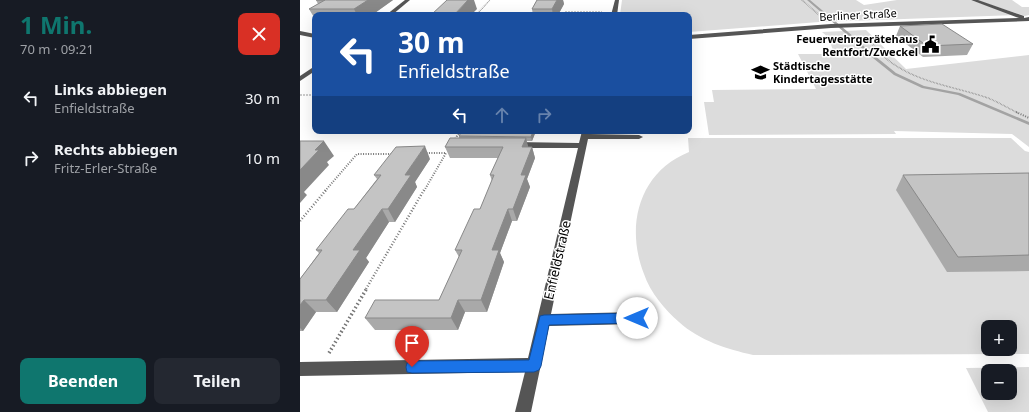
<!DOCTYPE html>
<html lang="de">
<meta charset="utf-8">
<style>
body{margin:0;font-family:"Noto Sans",sans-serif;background:#242831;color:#f1f3f6;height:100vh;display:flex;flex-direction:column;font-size:15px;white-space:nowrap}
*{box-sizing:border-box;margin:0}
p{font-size:13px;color:#9ea1a6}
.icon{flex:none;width:22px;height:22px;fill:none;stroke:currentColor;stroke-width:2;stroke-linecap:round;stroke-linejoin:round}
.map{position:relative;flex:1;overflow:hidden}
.side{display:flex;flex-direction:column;background:#171b24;width:300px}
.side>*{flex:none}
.top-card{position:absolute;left:12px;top:12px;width:380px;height:122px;border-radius:8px;box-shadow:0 4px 16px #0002;background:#1a4fa0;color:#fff;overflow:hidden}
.buttons{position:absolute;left:681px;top:320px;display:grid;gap:8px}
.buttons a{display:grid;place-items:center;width:36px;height:36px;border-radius:8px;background:#171b24;box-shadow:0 4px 16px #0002;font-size:20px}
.pin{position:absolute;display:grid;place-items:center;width:34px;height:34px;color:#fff;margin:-41px -17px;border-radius:50% 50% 50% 0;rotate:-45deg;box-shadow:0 0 4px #0007}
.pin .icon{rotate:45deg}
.me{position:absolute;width:44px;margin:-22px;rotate:270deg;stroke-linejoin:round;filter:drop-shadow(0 0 3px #0008)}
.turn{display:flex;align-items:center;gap:14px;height:84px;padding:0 20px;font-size:18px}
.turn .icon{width:52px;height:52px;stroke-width:2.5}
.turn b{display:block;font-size:28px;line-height:34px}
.lanes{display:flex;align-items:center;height:38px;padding:0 20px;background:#0003;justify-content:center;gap:20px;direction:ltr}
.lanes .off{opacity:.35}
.round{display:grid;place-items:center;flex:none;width:42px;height:42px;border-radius:8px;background:#242831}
.overview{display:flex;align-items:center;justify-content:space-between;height:68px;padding:0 20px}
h1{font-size:24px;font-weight:700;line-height:30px;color:#0f766e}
.cta{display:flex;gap:8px;margin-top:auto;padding:8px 20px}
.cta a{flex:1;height:46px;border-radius:8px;background:#0f766e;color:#fff;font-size:16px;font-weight:700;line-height:46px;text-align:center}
.cta a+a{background:#242831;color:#f1f3f6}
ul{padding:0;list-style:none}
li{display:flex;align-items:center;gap:12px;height:60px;padding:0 20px}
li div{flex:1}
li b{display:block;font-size:15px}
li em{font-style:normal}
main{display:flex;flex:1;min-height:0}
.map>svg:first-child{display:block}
</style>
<main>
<section class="side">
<div class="overview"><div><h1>1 Min.</h1><p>70 m · 09:21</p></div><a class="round" style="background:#d93025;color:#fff"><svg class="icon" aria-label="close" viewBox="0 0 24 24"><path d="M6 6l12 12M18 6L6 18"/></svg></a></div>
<ul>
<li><svg class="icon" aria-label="left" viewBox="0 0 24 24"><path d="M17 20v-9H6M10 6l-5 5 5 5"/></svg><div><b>Links abbiegen</b><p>Enfieldstraße</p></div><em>30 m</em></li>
<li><svg class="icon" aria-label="right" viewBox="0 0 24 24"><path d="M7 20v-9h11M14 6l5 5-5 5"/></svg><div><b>Rechts abbiegen</b><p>Fritz-Erler-Straße</p></div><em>10 m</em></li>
</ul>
<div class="cta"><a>Beenden</a><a>Teilen</a></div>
</section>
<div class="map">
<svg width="729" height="412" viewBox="0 0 729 412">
<rect width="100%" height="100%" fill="#fff"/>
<g fill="#dcdcdc" fill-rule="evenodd">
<path d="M322,0H556L564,5L597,0H670L717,15L519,22L389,32V15H320Z"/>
<path d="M676,0H712L722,7H729V15L725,16Z"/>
<path d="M566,30L606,69L729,55V147L712,134L594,131L596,134L409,135L404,102H414L412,90L516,89L498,54H534L529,38L522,32Z"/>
<path d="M388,138H711L725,151L729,152V354L453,355C427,349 400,341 379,322C365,310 350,292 344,274C325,226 339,172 389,152ZM688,327H710V349H688Z"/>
<path d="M729,367V412H688L666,368ZM688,371H710V393H688Z"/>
</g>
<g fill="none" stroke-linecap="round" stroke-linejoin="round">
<path fill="#a3a3a3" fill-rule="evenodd" d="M507,0H510L554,37L570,52L596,73L624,86L660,93L729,122V125L658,95L622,88L594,75L568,54L552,39Z"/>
<g stroke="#777" stroke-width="1.5" stroke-dasharray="0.5 1" stroke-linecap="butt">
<path d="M502,0L519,15"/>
<path d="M265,12H302"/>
<path d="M176,15L190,0"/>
<path d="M566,37C574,46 582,56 592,63C620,83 656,87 688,98C698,102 708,108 718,113"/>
<path d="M0,95H15"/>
</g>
<g stroke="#777" stroke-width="2" stroke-dasharray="1 1.5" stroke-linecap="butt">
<path d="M716,112L729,118"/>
<path d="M154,141L160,131"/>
<path d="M25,191L57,154H94"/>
<path d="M124,191L146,153H125"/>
</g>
<g stroke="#777" stroke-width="2.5" stroke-dasharray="1 2" stroke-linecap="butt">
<path d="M0,221L26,190"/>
<path d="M66,289L124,190"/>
</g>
<path stroke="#777" stroke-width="3.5" stroke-dasharray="1.5 2.5" stroke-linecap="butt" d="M29,353L67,288"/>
<g fill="#555" fill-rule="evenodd">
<path d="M105,0H110L92,15H86Z"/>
<path d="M315,0H319L317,15H311Z"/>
<path d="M671,0H678L724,16V18L729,17V21L531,28L389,39V35L531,24L719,18Z"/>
<path d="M0,31L15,34V38L0,35Z"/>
<path d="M15,66V71L0,81V76Z"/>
<path d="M282,131H290V134L339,135L343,137L339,139H288L251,314L337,312L342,314L343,318L342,322L337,324L249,326L231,412H215L225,372L0,376V362L228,358L278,148H215L211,145L215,142L279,143Z"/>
</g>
</g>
<g fill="#a9a9a9">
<path d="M16,0H93L72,15H15V19L9,9L18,4Z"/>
<path d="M237,0H263L264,4L258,15H233L232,9Z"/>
<path d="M600,26L673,44L667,55L623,57L596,36Z"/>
<path d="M162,131H236L232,141H226L228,147H232L235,158L227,179L230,187L217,221H212L200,253L204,262L187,312H165L158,330H75L65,318L139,300L159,257L155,250L180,209L192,181L190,175L198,158H150L145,147L159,138V136Z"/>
<path d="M130,159L115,182L117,187L95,222H89L66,258L69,262L37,312H16L3,331H0V279L19,253L16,250L54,209L77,179L74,175Z"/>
<path d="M729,173V271L647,272L596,190L603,175Z"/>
</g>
<g fill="#898989">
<path d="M68,0H93L72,15H57L54,9Z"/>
<path d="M168,0H174L177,9L171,15H154Z"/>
<path d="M257,0H263L264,4L258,15H253L252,9Z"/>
<path d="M233,131H236L232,141L231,137Z"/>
<path d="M226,138L229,150L222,147Z"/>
<path d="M24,141L34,156L27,162L29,165L4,192L7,195L0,203V170L15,150Z"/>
<path d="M125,146L130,159L115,182L117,187L95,222L88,209L105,175Z"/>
<path d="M232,147L235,158L227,179L230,187L217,221L213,209L221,175Z"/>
<path d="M82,209L89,222L66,258L69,262L37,312L26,300L53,250Z"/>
<path d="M208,209L212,221L200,253L204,262L187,312L181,300L192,250Z"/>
<path d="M4,300L16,312L3,331L0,328V305Z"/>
<path d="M158,300L165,312L158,330L151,318Z"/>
</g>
<g fill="#c4c4c4" stroke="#898989">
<path d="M16,0H68L54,9H9L25,0Z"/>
<path d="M147,0H168L154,15H131Z"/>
<path d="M237,0H257L252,9H232Z"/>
<path d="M642,24L673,44L627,46L600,26Z"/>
<path d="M162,131H233L231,137L159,136Z"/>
<path d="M150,138H226L222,147H232L221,175H226L213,209H208L192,250H199L181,300H158L151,318H65L75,300H139L162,250H155L174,209H180L194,175H190L203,147H145Z"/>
<path d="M0,141H24L15,150H19L0,170Z"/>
<path d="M125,146L105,175H111L88,209H82L53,250H60L26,300H4L0,305V279L22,250H16L48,209H54L81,175H74L96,147Z"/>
<path d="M729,173V255L658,257L603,175Z"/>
</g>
<path fill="#1a73e8" stroke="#114b97" d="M337,313L341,315L343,318L341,322L337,323L249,325L241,366L239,370L234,372L112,373L107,372L106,367L107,363L112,361L229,360L240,316L244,315Z"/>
<defs>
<symbol id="civic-bare" viewBox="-9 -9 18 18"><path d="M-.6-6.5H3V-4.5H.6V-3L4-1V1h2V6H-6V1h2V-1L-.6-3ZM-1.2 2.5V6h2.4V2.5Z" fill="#000" stroke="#fff" stroke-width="2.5" paint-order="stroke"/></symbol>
<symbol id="school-bare" viewBox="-9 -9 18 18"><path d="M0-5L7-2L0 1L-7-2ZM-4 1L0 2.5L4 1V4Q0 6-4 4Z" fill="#000" stroke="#fff" stroke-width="2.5" paint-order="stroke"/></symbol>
</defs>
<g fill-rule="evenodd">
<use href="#civic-bare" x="618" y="32" width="25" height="25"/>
<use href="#school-bare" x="448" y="60" width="25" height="25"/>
</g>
<g text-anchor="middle" stroke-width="3" stroke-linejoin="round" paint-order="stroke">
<g font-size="11" fill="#000" stroke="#fff">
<text transform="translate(558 15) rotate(-3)" y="4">Berliner Straße</text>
</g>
<g font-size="11" font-weight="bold" fill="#000" stroke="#fff" text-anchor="end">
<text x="618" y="43">Feuerwehrgerätehaus<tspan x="618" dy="13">Rentfort/Zweckel</tspan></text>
<text x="473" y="70" text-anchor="start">Städtische<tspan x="473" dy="13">Kindertagesstätte</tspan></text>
</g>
<g font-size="13" fill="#000" stroke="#fff">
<text transform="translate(257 260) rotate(-77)" y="5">Enfieldstraße</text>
</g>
</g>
</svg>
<div class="buttons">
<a>+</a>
<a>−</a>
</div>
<div class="pin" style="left:112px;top:367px;background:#d93025"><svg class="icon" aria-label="arrive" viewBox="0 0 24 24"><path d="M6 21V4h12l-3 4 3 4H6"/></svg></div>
<svg class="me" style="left:337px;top:318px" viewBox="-20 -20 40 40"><circle r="19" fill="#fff"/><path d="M0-13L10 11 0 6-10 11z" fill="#1a73e8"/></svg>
<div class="top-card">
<div class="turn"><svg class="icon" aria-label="left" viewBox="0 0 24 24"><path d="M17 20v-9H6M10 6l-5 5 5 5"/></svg><div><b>30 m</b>Enfieldstraße</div></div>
<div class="lanes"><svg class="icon" aria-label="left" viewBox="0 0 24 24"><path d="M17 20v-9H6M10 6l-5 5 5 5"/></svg><svg class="icon off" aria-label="ahead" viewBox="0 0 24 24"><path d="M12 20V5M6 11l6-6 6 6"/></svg><svg class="icon off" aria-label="right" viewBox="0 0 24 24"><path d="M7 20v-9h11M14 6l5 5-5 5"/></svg></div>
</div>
</div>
</main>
